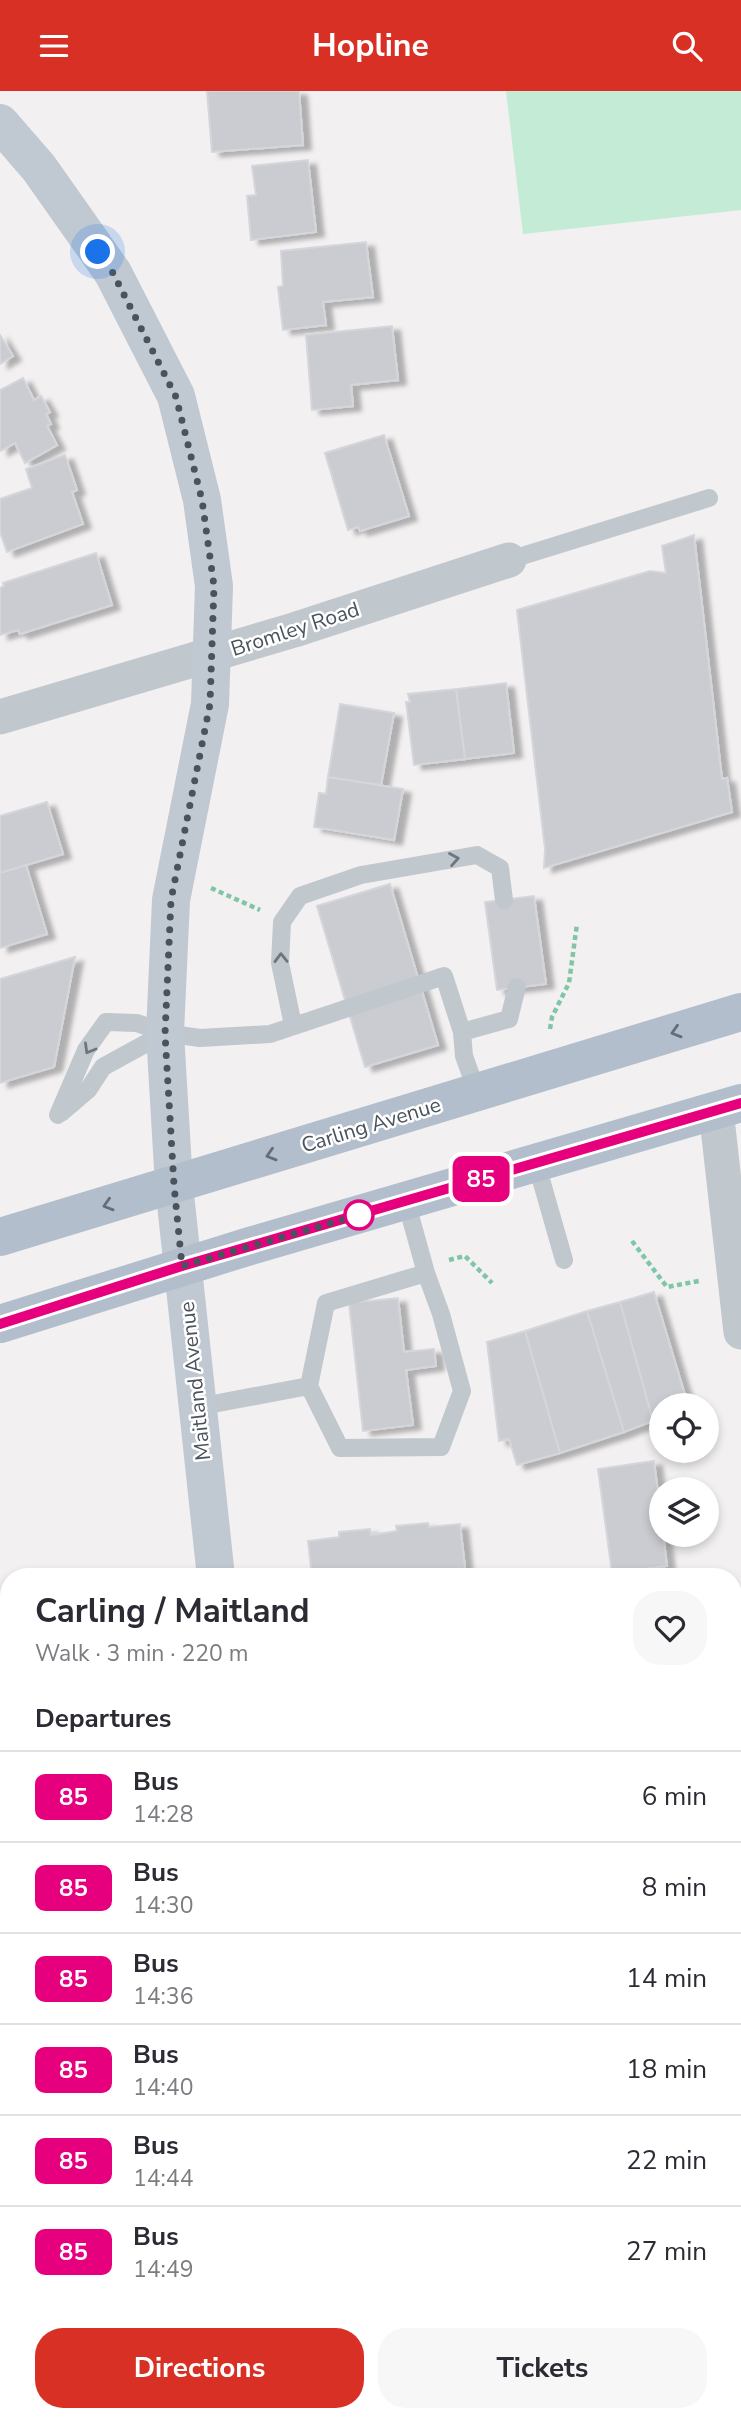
<!DOCTYPE html>
<meta charset="utf-8">
<style>
:root{--surface:#fff;--page:#f7f7f7;--text:#2b2b33;--muted:#7c7c81;--line:#e1e1e2;--accent:#d93025}
body{margin:0;font-family:"Nunito Sans",sans-serif;background:var(--page);color:var(--text);height:100vh;display:flex;flex-direction:column;font-size:26px;white-space:nowrap}
*{box-sizing:border-box;margin:0}
p{font-size:23px;color:var(--muted)}
.icon{flex:none;width:38px;height:38px;fill:none;stroke:currentColor;stroke-width:2;stroke-linecap:round;stroke-linejoin:round}
.map{position:relative;flex:1;overflow:hidden}
.panel{position:absolute;left:0px;top:1477px;width:742px;height:854px;display:flex;flex-direction:column;background:var(--surface);border-radius:28px 28px 0 0;box-shadow:0 4px 10px #0003}
.panel>*{flex:none}
.badge{padding:0 14px;border-radius:10px;font-size:24px;line-height:46px}
.tools{position:absolute;left:649px;top:1302px;display:grid;gap:14px}
.tools a{display:grid;place-items:center;width:70px;height:70px;border-radius:50%;background:var(--surface);box-shadow:0 4px 10px #0003;font-size:35px}
.you{position:absolute;width:35px;height:35px;margin:-18px;border:5px solid #fff;border-radius:50%;background:#1a73e8;box-shadow:0 0 0 10px #1a73e833}
.map>.badge{position:absolute;translate:-50% -50%;box-shadow:0 0 0 4px #fff}
h2{padding:0 35px;font-size:26px;line-height:63px}
.round{display:grid;place-items:center;flex:none;width:74px;height:74px;border-radius:28px;background:var(--page)}
.headline{display:flex;align-items:center;justify-content:space-between;height:119px;padding:0 35px}
h1{font-size:33px;font-weight:700;line-height:52px}
.action{display:flex;gap:14px;margin-top:auto;padding:14px 35px}
.action a{flex:1;height:80px;border-radius:28px;background:var(--accent);color:#fff;font-size:28px;font-weight:700;line-height:80px;text-align:center}
.action a+a{background:var(--page);color:var(--text)}
ul{padding:0;list-style:none}
li{display:flex;align-items:center;gap:21px;height:91px;padding:0 35px;border-top:2px solid var(--line)}
li div{flex:1}
li b{display:block;font-size:26px}
li em{font-style:normal}
li .badge{min-width:77px;font-weight:700;text-align:center}
header{display:flex;justify-content:space-between;align-items:center;height:91px;padding:0 35px;background:var(--accent);color:#fff;font-size:32px;font-weight:700}
.map>svg:first-child{display:block}
.green{fill:#c3ebd5}
.building{fill:#cbccd2;stroke:#d5d6db;stroke-width:2;filter:url(#shadow)}
.lines{fill:none;stroke-linecap:round;stroke-linejoin:round}
.path{stroke:#7fc6a6;stroke-width:4.5;stroke-dasharray:5 3.5;stroke-linecap:butt}
.lane{stroke:#c0c7cd;stroke-width:18}
.street{stroke:#c0c7cd;stroke-width:35}
.secondary{stroke:#c0c8d2;stroke-width:38}
.primary{stroke:#b3becc;stroke-width:38}
.oneway{stroke:#6d767e}
.oneway2{stroke:#646e78}
.line-casing{stroke:#fff;stroke-width:16}
.line{stroke:#e6007e;stroke-width:10}
.walk{stroke:#4a535c;stroke-width:7;stroke-dasharray:0 12.6}
.stop-dot{fill:#fff;stroke:#e6007e;stroke-width:3.5}
.labels{text-anchor:middle;stroke-width:5;stroke-linejoin:round;paint-order:stroke}
.street-label{font-size:21px;fill:#4a535c;stroke:#fff}
</style>
<header><svg class="icon" aria-label="menu" viewBox="0 0 24 24"><path d="M4 6h16M4 12h16M4 18h16"/></svg>Hopline<svg class="icon" aria-label="search" viewBox="0 0 24 24"><circle cx="10" cy="10" r="6"/><path d="M15 15l6 6"/></svg></header>
<div class="map">
<svg width="741" height="2331" viewBox="0 0 741 2331">
<defs>
<filter id="shadow"><feDropShadow dx="8" dy="4.5" stdDeviation="2" flood-color="#0004"/></filter>
</defs>
<rect width="100%" height="100%" fill="#f2f0f0"/>
<path class="green" d="M 506,0 L 741,0 L 741,119 L 523,143 Z"/>
<path class="building" d="M 207,0 L 299,0 L 303,54 L 212,61 Z
M 308,69 L 316,141 L 251,149 L 247,105 L 256,104 L 252,75 Z
M 366,151 L 373,206 L 323,211 L 326,234 L 283,239 L 278,196 L 283,195 L 281,160 Z
M 392,235 L 398,289 L 351,294 L 353,315 L 312,319 L 306,244 Z
M 0,244 L 13,265 L 0,273 Z
M 23,287 L 34,309 L 41,305 L 50,321 L 46,323 L 51,333 L 47,335 L 57,354 L 25,372 L 15,352 L 0,360 L 0,299 Z
M 384,344 L 409,425 L 360,440 L 358,436 L 348,439 L 325,362 Z
M 65,364 L 77,399 L 72,401 L 83,433 L 7,461 L 0,441 L 0,408 L 32,397 L 26,378 Z
M 694,444 L 722,688 L 727,687 L 732,721 L 544,777 L 545,758 L 517,519 L 650,480 L 666,482 L 662,455 Z
M 96,462 L 112,514 L 20,543 L 18,539 L 0,544 L 0,497 L 4,495 L 3,492 Z
M 506,592 L 514,662 L 465,668 L 456,598 Z
M 456,598 L 465,668 L 414,674 L 406,611 L 410,611 L 408,603 Z
M 340,613 L 394,622 L 381,694 L 328,686 Z
M 328,686 L 403,698 L 394,749 L 314,736 L 319,702 L 326,703 Z
M 47,711 L 63,763 L 0,782 L 0,725 Z
M 26,774 L 47,843 L 0,857 L 0,782 Z
M 390,793 L 438,954 L 365,976 L 317,815 Z
M 534,805 L 546,893 L 497,899 L 485,811 Z
M 75,866 L 54,976 L 0,992 L 0,888 Z
M 654,1201 L 688,1314 L 662,1314 L 662,1328 L 653,1330 L 620,1211 Z
M 398,1207 L 404,1261 L 434,1258 L 436,1275 L 406,1279 L 413,1334 L 363,1340 L 349,1212 Z
M 620,1211 L 653,1330 L 624,1341 L 587,1220 Z
M 587,1220 L 624,1341 L 560,1362 L 525,1240 Z
M 525,1240 L 560,1362 L 517,1374 L 509,1348 L 499,1350 L 487,1251 Z
M 654,1370 L 667,1475 L 612,1482 L 598,1378 Z
M 428,1432 L 429,1436 L 460,1433 L 466,1486 L 312,1486 L 308,1450 L 339,1446 L 339,1441 L 370,1438 L 371,1444 L 397,1440 L 396,1435 Z
M 733,2040 L 737,2077 L 741,2077 L 741,2108 L 733,2109 Z
M 733,2130 L 737,2130 L 741,2159 L 741,2225 L 733,2226 Z
M 741,2246 L 741,2327 L 719,2330 L 718,2322 L 733,2322 L 733,2247 Z
M 417,2322 L 508,2322 L 509,2331 L 418,2331 Z"/>
<g class="lines">
<path class="path" d="M 211,797 L 260,819
M 550,938 L 552,926 L 569,892 L 577,833
M 632,1150 L 667,1196 L 699,1190
M 449,1169 L 465,1165 L 492,1192"/>
<path class="lane" d="M 509,469 L 709,407
M 293,934 L 280,872 L 282,831 L 300,805 L 361,784 L 477,764 L 500,777 L 504,809
M 462,941 L 509,928 L 517,896
M 61,1022 L 88,999 L 103,976 L 165,942
M 58,1024 L 86,959 L 106,931 L 137,932 L 165,942 L 200,947 L 270,943 L 444,885 L 462,941 L 464,965 L 477,1001
M 536,1071 L 564,1169
M 309,1295 L 340,1357 L 441,1356 L 462,1300 L 441,1223 L 426,1182
M 197,1316 L 309,1295 L 326,1212 L 426,1182 L 406,1110"/>
<path class="street" d="M 0,626 L 294,539 L 509,469
M 716,1019 L 741,1241
M 733,1957 L 741,1956"/>
<path class="secondary" d="M 0,32 L 39,77 L 113,182 L 176,305 L 202,409 L 214,495 L 210,613 L 171,809 L 165,942 L 174,1094 L 216,1486
M 308,2322 L 309,2331"/>
<path class="primary" d="M 0,1146 L 741,921
M 0,1233 L 250,1155 L 741,1012"/>
</g>
<defs><path id="oneway-chevron" d="M-2-3.5L2.5 0L-2 3.5" fill="none" stroke-width="1.6" stroke-linecap="round" stroke-linejoin="round" transform="scale(1.75)"/></defs>
<g class="oneway">
<use href="#oneway-chevron" transform="translate(454 768) rotate(-10)"/>
<use href="#oneway-chevron" transform="translate(281 867) rotate(-91)"/>
<use href="#oneway-chevron" transform="translate(89 958) rotate(120)"/>
</g>
<g class="oneway2">
<use href="#oneway-chevron" transform="translate(676 941) rotate(163)"/>
<use href="#oneway-chevron" transform="translate(271 1064) rotate(163)"/>
<use href="#oneway-chevron" transform="translate(108 1114) rotate(163)"/>
</g>
<g class="lines">
<g class="line-casing">
<path id="line" d="M 0,1233 L 182,1175 L 741,1012"/>
</g>
<use href="#line" class="line"/>
<path class="walk" d="M 98,161 L 113,182 L 176,306 L 202,409 L 214,495 L 210,613 L 171,809 L 165,943 L 174,1094 L 182,1175 L 359,1124"/>
</g>
<circle class="stop-dot" cx="359" cy="1124" r="14"/>
<g class="labels">
<g class="street-label">
<text transform="translate(295 538) rotate(-18)" y="7">Bromley Road</text>
<text transform="translate(371 1034) rotate(-17)" y="7">Carling Avenue</text>
<text transform="translate(195 1290) rotate(-96)" y="7">Maitland Avenue</text>
</g>
</g>
</svg>
<div class="tools">
<a><svg class="icon" aria-label="locate" viewBox="0 0 24 24"><circle cx="12" cy="12" r="6"/><path d="M12 2v4M12 18v4M2 12h4M18 12h4"/></svg></a>
<a><svg class="icon" aria-label="layers" viewBox="0 0 24 24"><path d="M12 4l9 5-9 5-9-5zM3 14l9 5 9-5"/></svg></a>
</div>
<div class="you" style="left:98px;top:161px"></div>
<b class="badge" style="left:481px;top:1088px;background:#e6007e;color:#fff">85</b>
<section class="panel">
<div class="headline"><div><h1>Carling / Maitland</h1><p>Walk · 3 min · 220 m</p></div><a class="round"><svg class="icon" aria-label="heart" viewBox="0 0 24 24"><path d="M12 20l-8-8c-3-5 5-10 8-4 3-6 11-1 8 4z"/></svg></a></div>
<h2>Departures</h2>
<ul>
<li><span class="badge" style="background:#e6007e;color:#fff">85</span><div><b>Bus</b><p>14:28</p></div><em>6 min</em></li>
<li><span class="badge" style="background:#e6007e;color:#fff">85</span><div><b>Bus</b><p>14:30</p></div><em>8 min</em></li>
<li><span class="badge" style="background:#e6007e;color:#fff">85</span><div><b>Bus</b><p>14:36</p></div><em>14 min</em></li>
<li><span class="badge" style="background:#e6007e;color:#fff">85</span><div><b>Bus</b><p>14:40</p></div><em>18 min</em></li>
<li><span class="badge" style="background:#e6007e;color:#fff">85</span><div><b>Bus</b><p>14:44</p></div><em>22 min</em></li>
<li><span class="badge" style="background:#e6007e;color:#fff">85</span><div><b>Bus</b><p>14:49</p></div><em>27 min</em></li>
</ul>
<div class="action"><a>Directions</a><a>Tickets</a></div>
</section>
</div>
